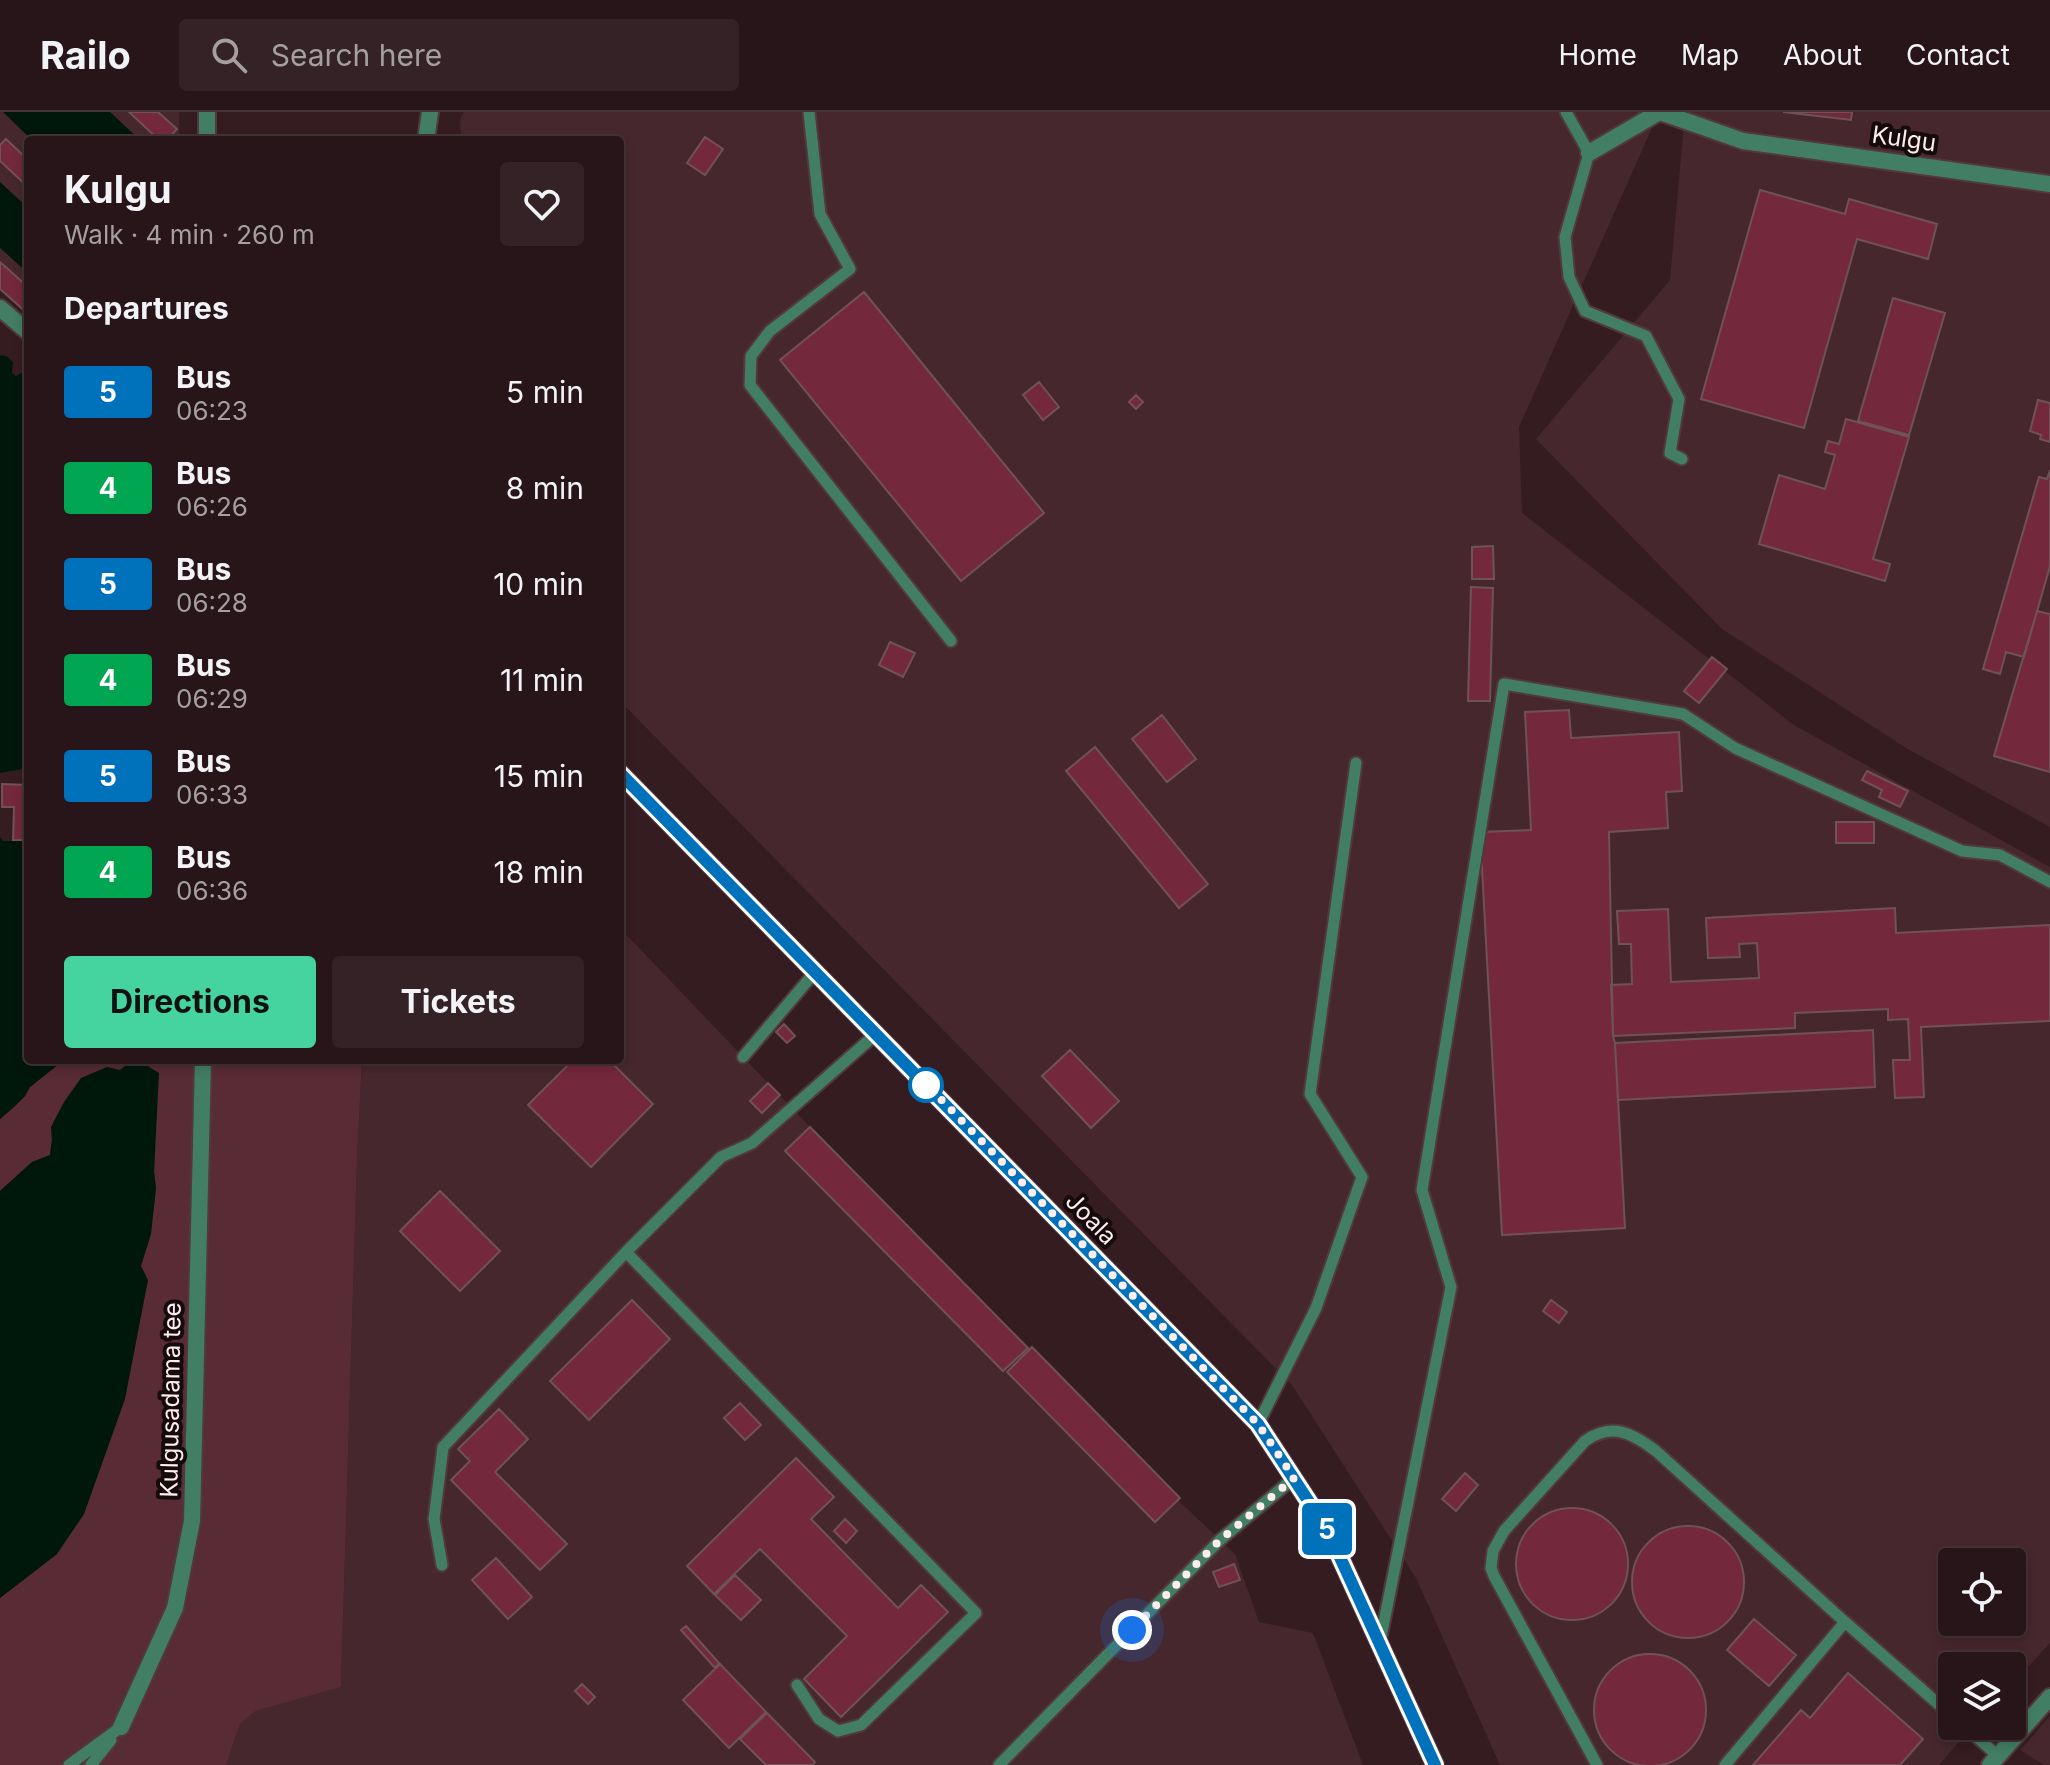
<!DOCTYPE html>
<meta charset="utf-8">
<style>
:root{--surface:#281519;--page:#342226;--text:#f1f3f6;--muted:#a59fa2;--line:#443438;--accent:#45d49f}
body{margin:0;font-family:Inter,sans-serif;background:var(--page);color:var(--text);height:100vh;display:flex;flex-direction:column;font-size:30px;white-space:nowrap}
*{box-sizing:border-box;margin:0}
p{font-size:26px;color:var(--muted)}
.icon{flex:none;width:44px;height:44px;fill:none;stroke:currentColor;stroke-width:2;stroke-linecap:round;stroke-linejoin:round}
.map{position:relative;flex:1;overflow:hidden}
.drawer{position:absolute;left:24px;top:24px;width:600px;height:928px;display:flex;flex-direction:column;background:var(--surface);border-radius:8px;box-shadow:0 4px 12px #0003,0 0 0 2px var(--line)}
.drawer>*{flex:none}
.badge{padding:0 16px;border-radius:6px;font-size:28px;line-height:52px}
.buttons{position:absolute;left:1938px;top:1436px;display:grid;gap:16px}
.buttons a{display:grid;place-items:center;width:88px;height:88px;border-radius:8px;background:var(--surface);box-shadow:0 4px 12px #0003,0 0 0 2px var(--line);font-size:40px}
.you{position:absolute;width:40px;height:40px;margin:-20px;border:6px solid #fff;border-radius:50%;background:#1a73e8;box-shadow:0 0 0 12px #1a73e833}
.map>.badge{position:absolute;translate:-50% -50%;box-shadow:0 0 0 4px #fff}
h2{padding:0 40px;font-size:30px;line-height:72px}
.round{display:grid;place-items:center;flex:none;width:84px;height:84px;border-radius:8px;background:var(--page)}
.headline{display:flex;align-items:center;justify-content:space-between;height:136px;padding:0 40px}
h1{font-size:38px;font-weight:700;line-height:60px}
.action{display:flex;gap:16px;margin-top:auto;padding:16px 40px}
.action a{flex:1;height:92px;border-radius:8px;background:var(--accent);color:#111;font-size:32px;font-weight:700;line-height:92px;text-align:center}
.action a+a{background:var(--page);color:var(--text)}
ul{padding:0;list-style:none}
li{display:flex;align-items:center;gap:24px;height:96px;padding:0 40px}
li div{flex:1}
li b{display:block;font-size:30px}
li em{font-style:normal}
li .badge{min-width:88px;font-weight:700;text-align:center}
header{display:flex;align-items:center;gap:48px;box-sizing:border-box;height:112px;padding:0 40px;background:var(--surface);border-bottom:2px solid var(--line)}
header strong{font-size:38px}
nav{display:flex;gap:44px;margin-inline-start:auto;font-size:28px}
.search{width:560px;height:72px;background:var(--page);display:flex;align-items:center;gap:20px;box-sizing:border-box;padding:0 28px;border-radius:8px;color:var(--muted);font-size:30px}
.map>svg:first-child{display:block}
.built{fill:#46272d;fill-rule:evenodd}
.green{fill:#592b34}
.water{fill:#00170c}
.building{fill:#74283b;stroke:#6f5257;stroke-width:2}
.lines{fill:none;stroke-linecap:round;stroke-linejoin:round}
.lane-casing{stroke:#51393e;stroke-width:15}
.street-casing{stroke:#51393e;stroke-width:20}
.lane{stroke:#427e64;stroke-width:11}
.street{stroke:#427e64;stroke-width:16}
.line-casing{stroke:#fff;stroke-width:18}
.line{stroke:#0072bc;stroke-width:12}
.walk{stroke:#ffedef;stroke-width:8;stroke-dasharray:0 14.4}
.stop-dot{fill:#fff;stroke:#0072bc;stroke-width:4}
.labels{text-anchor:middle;stroke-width:8;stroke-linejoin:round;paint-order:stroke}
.street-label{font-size:24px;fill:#ffedef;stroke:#150a0c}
</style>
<header>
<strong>Railo</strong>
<div class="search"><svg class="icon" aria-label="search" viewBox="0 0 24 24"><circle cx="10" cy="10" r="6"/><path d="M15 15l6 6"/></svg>Search here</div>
<nav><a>Home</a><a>Map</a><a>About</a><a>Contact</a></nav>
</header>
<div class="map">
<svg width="2050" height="1653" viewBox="0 0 2050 1653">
<rect width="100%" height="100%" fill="#351c21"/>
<path class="built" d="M 0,0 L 179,0 L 179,28 L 28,28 L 28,203 L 0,178 Z
M 464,0 L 1659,0 L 1519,315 L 1522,401 L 1794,613 L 2050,755 L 2050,1531 L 2012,1572 L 2012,1554 L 1952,1554 L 1952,1614 L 1973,1614 L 1939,1653 L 1500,1653 L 1416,1466 L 1292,1273 L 620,589 L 620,28 L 461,28 L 460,7 ZM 1952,1450 L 2012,1450 L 2012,1510 L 1952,1510 Z
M 1685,0 L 2050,0 L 2050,715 L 1906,636 L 1722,517 L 1536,327 L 1670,168 Z
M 620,816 L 810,1015 L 1179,1389 L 1235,1442 L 1259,1510 L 1313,1521 L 1363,1653 L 226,1653 L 240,1611 L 255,1598 L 341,1575 L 357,1047 L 362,948 L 620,948 Z
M 2050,1604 L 2050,1653 L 2044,1653 L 2020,1638 Z"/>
<path class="green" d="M 64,948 L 136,948 L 131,949 L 51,1015 L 52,1028 L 50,1043 L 32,1050 L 0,1079 L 0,1007 L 15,994 L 25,984 L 30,975 Z
M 143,948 L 362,948 L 357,1047 L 341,1575 L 255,1599 L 240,1612 L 226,1653 L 0,1653 L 0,1486 L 57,1442 L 150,1122 L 156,1076 L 154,1060 L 154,1040 L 149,955 Z"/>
<path class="water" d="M 3,0 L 110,0 L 140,28 L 32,28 Z
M 0,70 L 28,96 L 28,161 L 0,136 Z
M 2,243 L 8,245 L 13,250 L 12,261 L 16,264 L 23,260 L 28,262 L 28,656 L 0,661 L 0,244 Z
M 0,725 L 3,729 L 28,729 L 28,948 L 64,948 L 30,975 L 25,984 L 15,994 L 0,1007 Z
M 143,948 L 149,955 L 159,961 L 154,1060 L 156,1076 L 151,1122 L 141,1154 L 148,1168 L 125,1287 L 84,1402 L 57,1442 L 0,1486 L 0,1079 L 32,1050 L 50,1043 L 52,1028 L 51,1015 L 64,990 L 81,966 L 107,955 L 120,958 L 132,949 Z"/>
<path class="building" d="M 129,0 L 158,0 L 177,17 L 167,28 L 159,28 Z
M 1783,0 L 1852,0 L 1851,8 Z
M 705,25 L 723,37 L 705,63 L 687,51 Z
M 6,27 L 28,48 L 28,75 L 0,49 L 0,33 Z
M 1760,78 L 1845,102 L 1849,87 L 1937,112 L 1928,147 L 1857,127 L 1804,316 L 1701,287 Z
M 0,150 L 28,175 L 28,202 L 0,177 Z
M 864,180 L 1044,401 L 961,469 L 780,248 Z
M 1893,186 L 1945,201 L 1909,323 L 1858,309 Z
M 1039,270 L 1059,295 L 1043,308 L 1023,283 Z
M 1136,283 L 1143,290 L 1136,297 L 1129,290 Z
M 2038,288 L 2050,291 L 2050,330 L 2040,327 L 2041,323 L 2030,319 Z
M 1846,307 L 1909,325 L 1873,447 L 1890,452 L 1885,469 L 1759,432 L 1779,363 L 1825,377 L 1835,343 L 1825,340 L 1828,329 L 1839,332 Z
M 2050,358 L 2050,454 L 2024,545 L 2006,540 L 2000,562 L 1983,557 L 2039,365 L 2047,367 Z
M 1493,434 L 1494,467 L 1472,467 L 1472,435 Z
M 1471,475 L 1493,476 L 1490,589 L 1468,589 Z
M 2037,499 L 2050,502 L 2050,660 L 1994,644 Z
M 890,530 L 915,541 L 903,565 L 879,553 Z
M 1712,545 L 1727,557 L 1699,591 L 1684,579 Z
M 1569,598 L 1571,626 L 1679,620 L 1682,679 L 1666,680 L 1668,716 L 1609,720 L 1613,924 L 1615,931 L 1625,1116 L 1502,1123 L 1480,720 L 1531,718 L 1525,600 Z
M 1162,603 L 1196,647 L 1167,670 L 1132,627 Z
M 1095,635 L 1208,772 L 1179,796 L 1066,659 Z
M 1867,659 L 1908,679 L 1900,695 L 1879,685 L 1882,678 L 1862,668 Z
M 2,672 L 28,673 L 28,728 L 13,728 L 14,695 L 2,695 Z
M 1836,710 L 1874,710 L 1874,731 L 1836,731 Z
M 1895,796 L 1896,821 L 2050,813 L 2050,909 L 1921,915 L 1924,985 L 1895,986 L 1893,948 L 1910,948 L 1908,907 L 1888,908 L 1888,897 L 1795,901 L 1795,916 L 1613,924 L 1611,873 L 1632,872 L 1631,832 L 1619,832 L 1617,799 L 1668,797 L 1671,870 L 1759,866 L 1757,831 L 1739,832 L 1740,845 L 1708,846 L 1706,806 Z
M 784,912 L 795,924 L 787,931 L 776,920 Z
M 1873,918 L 1875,975 L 1618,988 L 1615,931 Z
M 1070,938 L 1119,989 L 1091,1016 L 1042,964 Z
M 573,948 L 609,948 L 653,992 L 591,1055 L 528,993 Z
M 768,971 L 780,983 L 762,1001 L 750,989 Z
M 810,1015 L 1028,1236 L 1003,1259 L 785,1039 Z
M 440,1079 L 500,1139 L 460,1179 L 400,1119 Z
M 632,1188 L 670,1227 L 589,1308 L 550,1269 Z
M 1551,1188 L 1567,1200 L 1559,1211 L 1543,1199 Z
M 1032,1235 L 1180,1386 L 1155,1410 L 1007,1260 Z
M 740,1291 L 761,1313 L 745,1328 L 724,1306 Z
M 499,1297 L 528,1327 L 495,1360 L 567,1432 L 540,1458 L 451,1368 L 470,1349 L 458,1337 Z
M 796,1346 L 834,1385 L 811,1407 L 898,1496 L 921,1473 L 948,1500 L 841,1605 L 804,1567 L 847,1524 L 760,1437 L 714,1482 L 687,1454 Z
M 1465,1361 L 1478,1373 L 1456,1399 L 1442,1387 Z
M1516 1452a56 56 0 1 1 112 0a56 56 0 1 1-112 0Z
M 845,1407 L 857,1419 L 846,1431 L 834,1419 Z
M1632 1470a56 56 0 1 1 112 0a56 56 0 1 1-112 0Z
M 496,1446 L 532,1485 L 508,1507 L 472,1468 Z
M 1234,1452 L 1240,1468 L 1219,1475 L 1213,1460 Z
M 735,1463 L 761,1488 L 741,1508 L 715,1483 Z
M 1754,1507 L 1796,1543 L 1769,1574 L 1727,1538 Z
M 686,1514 L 719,1551 L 715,1556 L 681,1518 Z
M1594 1598a56 56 0 1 1 112 0a56 56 0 1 1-112 0Z
M 720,1552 L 766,1600 L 729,1636 L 683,1588 Z
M 1848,1561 L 1923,1627 L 1900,1653 L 1753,1653 L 1801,1598 L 1810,1606 Z
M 582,1572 L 595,1585 L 588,1592 L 575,1579 Z
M 767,1601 L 815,1650 L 813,1653 L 766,1653 L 740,1627 Z"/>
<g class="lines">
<g class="lane-casing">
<path id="lane" d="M 809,0 L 820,102 L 850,157 L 770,219 L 751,244 L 750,273 L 951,529
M 1566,0 L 1589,41 L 1565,125 L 1569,165 L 1585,199 L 1646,224 L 1679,287 L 1670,341 L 1682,347
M 743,945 L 815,860
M 1258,1312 L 1316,1196 L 1362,1065 L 1310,982 L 1356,651
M 442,1453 L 434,1407 L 443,1335 L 626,1140
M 1845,1510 L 1952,1604
M 1380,1530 L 1451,1175 L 1422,1078 L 1504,572 L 1683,602 L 1735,636 L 1962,739 L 2000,743 L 2050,770
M 797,1573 L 819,1607 L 838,1619 L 861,1613 L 976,1501 L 626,1140 L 721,1045 L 752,1031 L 876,922
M 1964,1614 L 1998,1644
M 69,1653 L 121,1615
M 91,1653 L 111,1628
M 999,1653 L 1220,1428 L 1294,1366
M 1597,1653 L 1494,1464 L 1491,1456 L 1493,1439 L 1504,1419 L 1585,1329 C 1612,1310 1632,1321 1656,1339 L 1845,1510 L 1725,1653"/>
</g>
<g class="street-casing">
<path id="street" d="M 207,0 L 207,28
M 1660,0 L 1743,29 L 2050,72
M 426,28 L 430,0
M 1589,41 L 1659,0
M 0,196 L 28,220
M 620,661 L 1258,1312 L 1328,1419 L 1435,1653
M 121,1615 L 175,1496 L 192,1409 L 203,948
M 1990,1653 L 2050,1585"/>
</g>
<use href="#lane" class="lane"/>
<use href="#street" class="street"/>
</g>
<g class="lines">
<g class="line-casing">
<path id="line" d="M 620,661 L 1258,1312 L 1328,1419 L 1435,1653"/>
</g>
<use href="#line" class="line"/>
<path class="walk" d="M 926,973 L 924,970 L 1258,1312 L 1294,1366 L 1220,1428 L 1132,1518"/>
</g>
<circle class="stop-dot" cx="926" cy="973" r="16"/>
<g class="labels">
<g class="street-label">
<text transform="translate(1904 27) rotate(8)" y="8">Kulgu</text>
<text transform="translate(1091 1107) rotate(46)" y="8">Joala</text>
<text transform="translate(171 1288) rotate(-89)" y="8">Kulgusadama tee</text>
</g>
</g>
</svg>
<div class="buttons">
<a><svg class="icon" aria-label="locate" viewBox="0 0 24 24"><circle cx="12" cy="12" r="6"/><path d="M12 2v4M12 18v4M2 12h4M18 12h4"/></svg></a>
<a><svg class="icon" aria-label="layers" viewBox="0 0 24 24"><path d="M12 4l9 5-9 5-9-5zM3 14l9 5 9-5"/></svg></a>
</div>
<div class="you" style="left:1132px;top:1518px"></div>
<b class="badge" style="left:1327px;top:1417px;background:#0072bc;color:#fff">5</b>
<section class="drawer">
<div class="headline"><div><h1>Kulgu</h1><p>Walk · 4 min · 260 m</p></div><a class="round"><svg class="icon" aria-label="heart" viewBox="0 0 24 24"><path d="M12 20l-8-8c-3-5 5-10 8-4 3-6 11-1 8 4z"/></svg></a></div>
<h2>Departures</h2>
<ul>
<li><span class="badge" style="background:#0072bc;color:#fff">5</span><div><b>Bus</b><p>06:23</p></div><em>5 min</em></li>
<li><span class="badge" style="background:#00a651;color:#fff">4</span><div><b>Bus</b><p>06:26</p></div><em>8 min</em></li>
<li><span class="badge" style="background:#0072bc;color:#fff">5</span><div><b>Bus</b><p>06:28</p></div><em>10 min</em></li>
<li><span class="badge" style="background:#00a651;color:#fff">4</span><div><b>Bus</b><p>06:29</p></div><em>11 min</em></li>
<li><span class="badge" style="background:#0072bc;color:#fff">5</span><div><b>Bus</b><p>06:33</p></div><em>15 min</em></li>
<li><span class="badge" style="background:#00a651;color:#fff">4</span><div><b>Bus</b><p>06:36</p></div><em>18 min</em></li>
</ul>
<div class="action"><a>Directions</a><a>Tickets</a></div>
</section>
</div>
